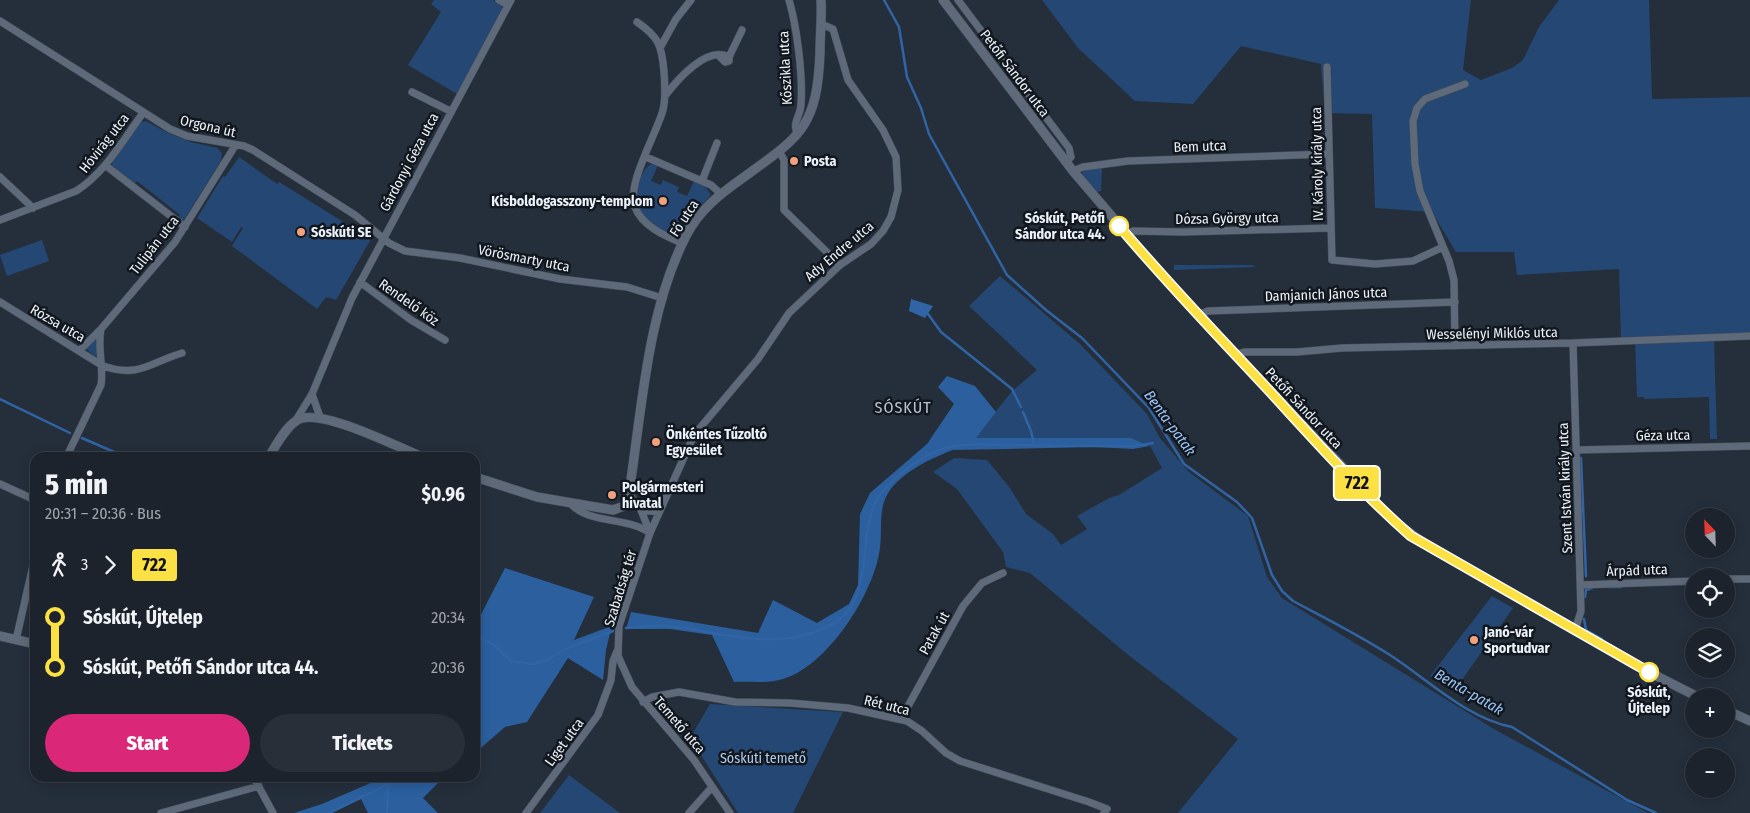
<!DOCTYPE html>
<meta charset="utf-8">
<style>
:root{--surface:#1c232d;--page:#292f39;--text:#f1f3f6;--muted:#a0a4aa;--line:#3a4049;--accent:#db2777}
body{margin:0;font-family:"Fira Sans Condensed",sans-serif;background:var(--page);color:var(--text);height:100vh;display:flex;flex-direction:column;font-size:19px;white-space:nowrap}
*{box-sizing:border-box;margin:0}
p{font-size:16px;color:var(--muted)}
.icon{flex:none;width:28px;height:28px;fill:none;stroke:currentColor;stroke-width:2;stroke-linecap:round;stroke-linejoin:round}
.map{position:relative;flex:1;overflow:hidden}
.panel{position:absolute;left:30px;top:452px;width:450px;height:330px;display:flex;flex-direction:column;background:var(--surface);border-radius:15px;box-shadow:0 2px 12px #0003,0 0 0 1px var(--line)}
.panel>*{flex:none}
.badge{padding:0 10px;border-radius:4px;font-size:18px;line-height:32px}
.needle{width:32px;rotate:337deg}
.controls{position:absolute;left:1685px;top:508px;display:grid;gap:10px}
.controls a{display:grid;place-items:center;width:50px;height:50px;border-radius:50%;background:var(--surface);box-shadow:0 2px 12px #0003,0 0 0 1px var(--line);font-size:25px}
.map>.badge{position:absolute;translate:-50% -50%;box-shadow:0 0 0 2px #fff}
.legs{display:flex;align-items:center;gap:8px;height:55px;padding:0 15px;font-size:16px}
.legs p{margin-inline-start:auto}
.summary{display:flex;align-items:center;justify-content:space-between;height:85px;padding:0 15px}
h1{font-size:28px;font-weight:800;line-height:38px}
.primary-button{display:flex;gap:10px;margin-top:auto;padding:10px 15px}
.primary-button a{flex:1;height:58px;border-radius:30px;background:var(--accent);color:#fff;font-size:20px;font-weight:800;line-height:58px;text-align:center}
.primary-button a+a{background:var(--page);color:var(--text)}
ul{padding:0 15px;list-style:none}
li{display:flex;align-items:center;gap:18px;height:50px;font-size:19px}
li i{display:grid;place-items:center;width:8px;height:100%;margin:0 6px;background:currentColor}
li i::after{content:'';width:12px;height:12px;margin:-6px;border:4px solid;border-radius:50%;background:var(--surface)}
li p{margin-inline-start:auto}
li:first-child i{background:linear-gradient(#0000 50%,currentColor 0)}
li:last-child i{background:linear-gradient(currentColor 50%,#0000 0)}
.map>svg:first-child{display:block}
.green{fill:#244773}
.forest{fill:#2b5f9e}
.water{fill:#3064a4}
.lines{fill:none;stroke-linecap:round;stroke-linejoin:round}
.stream{stroke:#3064a4;stroke-width:2.5}
.minor-casing{stroke:#434c57;stroke-width:8}
.tertiary-casing{stroke:#434c57;stroke-width:10}
.secondary-casing{stroke:#434c57;stroke-width:10}
.minor{stroke:#5e6a79;stroke-width:7}
.tertiary{stroke:#5e6a79;stroke-width:9}
.secondary{stroke:#5e6a79;stroke-width:9}
.line-1-casing{stroke:#fff;stroke-width:11}
.line-1{stroke:#fbe143;stroke-width:8}
.poi-dot{fill:#f1a17d;stroke:#12171d;stroke-width:2}
.stop-1-dot{fill:#fff;stroke:#fbe143;stroke-width:2.5}
.labels{text-anchor:middle;stroke-width:5;stroke-linejoin:round;paint-order:stroke}
.street-label{font-size:14px;fill:#ebf2fb;stroke:#12171d}
.poi-label{font-size:14px;font-weight:bold;fill:#ebf2fb;stroke:#12171d;text-anchor:start}
.stop-label{font-size:14px;font-weight:bold;fill:#ebf2fb;stroke:#12171d;text-anchor:end}
.park-label{font-size:14px;fill:#b0ccf0;stroke:#12171d}
.water-label{font-size:15px;font-style:italic;fill:#9ac4f9;stroke:#12171d}
.quarter-label{font-size:16px;letter-spacing:1px;fill:#b6c3d4;stroke:#12171d}
</style>
<div class="map">
<svg width="1750" height="813" viewBox="0 0 1750 813">
<rect width="100%" height="100%" fill="#252f3c"/>
<path class="green" d="M 434,0 L 493,0 L 501,5 L 503,10 L 457,94 L 408,65 L 441,12 L 431,4 Z
M 1042,0 L 1471,0 L 1463,70 L 1481,80 L 1512,68 L 1523,60 L 1539,27 L 1559,0 L 1649,0 L 1652,99 L 1750,97 L 1750,336 L 1714,338 L 1717,439 L 1710,439 L 1709,397 L 1644,399 L 1644,397 L 1637,397 L 1635,342 L 1621,341 L 1619,269 L 1517,275 L 1514,252 L 1456,252 L 1432,212 L 1375,208 L 1372,114 L 1325,113 L 1321,64 L 1241,46 L 1193,104 L 1135,101 L 1078,48 Z
M 146,121 L 168,133 L 191,142 L 217,148 L 222,153 L 221,161 L 183,221 L 177,219 L 180,215 L 137,181 L 134,184 L 112,165 L 113,159 L 139,123 Z
M 239,157 L 277,184 L 279,182 L 371,239 L 336,300 L 326,297 L 317,309 L 232,246 L 243,228 L 241,227 L 232,242 L 197,218 L 223,176 L 225,177 Z
M 651,164 L 658,165 L 651,181 L 661,185 L 663,180 L 679,187 L 677,192 L 687,196 L 694,181 L 705,186 L 711,195 L 694,213 L 681,238 C 669,236 649,223 642,213 C 632,200 638,172 651,164 Z
M 1102,167 L 1101,191 L 1096,192 L 1082,174 L 1083,170 Z
M 42,240 L 49,261 L 7,276 L 0,255 Z
M 1174,265 L 1252,265 L 1256,267 L 1174,270 Z
M 1000,276 L 1080,344 L 1147,414 L 1160,438 L 1189,472 L 1248,516 L 1267,577 L 1282,598 L 1494,729 L 1648,813 L 1178,813 L 1238,739 L 1127,654 L 1030,573 L 1006,567 L 1003,552 L 957,489 L 933,472 L 954,458 L 987,460 L 1010,488 L 1026,514 L 1053,534 L 1061,545 L 1087,529 L 1077,516 L 1109,498 L 1119,495 L 1162,468 L 1150,446 L 1131,438 L 975,438 L 1012,391 L 1037,370 L 969,306 Z
M 96,338 L 97,356 L 95,356 L 86,349 Z
M 1492,596 L 1513,608 L 1454,691 L 1430,676 Z
M 710,704 L 843,712 L 793,813 L 738,813 L 690,738 Z
M 569,775 L 620,813 L 540,813 Z"/>
<path class="forest" d="M 947,376 L 975,386 L 996,412 L 976,438 L 1131,438 L 1150,446 L 1133,449 L 1095,447 L 953,450 C 931,458 896,475 886,497 C 878,513 883,536 879,554 C 871,597 827,666 783,679 C 769,684 749,681 734,682 L 712,635 L 670,629 L 626,629 L 631,612 L 758,633 L 773,600 L 817,623 L 849,604 L 858,585 L 860,514 L 870,493 L 927,444 L 954,404 L 938,387 Z
M 505,568 L 594,597 L 574,640 L 609,627 L 611,629 L 606,650 L 603,680 L 568,658 L 527,722 L 505,727 L 475,753 L 475,626 Z
M 382,778 L 443,778 L 423,798 L 438,813 L 368,813 L 361,799 L 332,813 L 294,813 L 322,804 Z"/>
<path class="water" d="M 911,299 L 933,306 L 925,318 L 909,311 Z"/>
<g class="lines">
<path class="stream" d="M 884,0 L 899,27 L 907,77 L 921,108 L 929,134 L 1007,275 L 1046,310 L 1082,338 L 1149,408 L 1184,464 L 1237,502 L 1252,518 L 1272,575 L 1282,591 L 1293,601 C 1325,618 1359,635 1390,655 C 1427,679 1468,719 1512,727 L 1627,800 L 1656,813
M 928,314 L 941,332 L 1012,389 L 1021,407
M 0,399 L 70,433
M 1023,412 L 1031,431 L 1034,445
M 82,438 L 128,458
M 1581,458 L 1586,576
M 1608,587 L 1621,587
M 1585,597 L 1586,590 L 1592,588
M 1584,619 L 1586,630 L 1602,639
M 626,628 C 639,627 654,625 667,626 C 722,631 773,653 827,627 C 876,604 857,543 875,503 C 883,485 917,459 935,452 C 959,441 991,445 1017,445 C 1056,446 1095,446 1134,446 L 1153,443
M 475,634 L 494,645 L 511,661 L 534,664 L 547,660 L 568,648 L 613,631
M 329,813 L 388,784
M 387,813 L 388,785"/>
<g class="minor-casing">
<path id="minor" d="M 499,0 L 508,5
M 789,0 C 797,27 803,76 801,104 C 801,115 792,122 797,133
M 958,0 L 1069,148 L 1071,157 L 1066,162
M 0,21 L 170,129 L 187,136 L 244,146 L 253,150 L 355,215 L 389,243 L 405,251 L 460,258 L 560,279 L 627,287 L 662,298
M 637,22 C 659,37 662,46 664,72 C 665,85 666,98 663,110 C 656,135 626,185 635,207 C 642,226 665,236 682,243
M 661,46 L 676,19 L 691,0
M 718,55 L 725,62 L 729,61 L 729,57
M 1327,67 L 1332,260 L 1375,264 L 1413,261 L 1443,247
M 412,92 L 450,111
M 665,96 C 677,80 707,45 729,57 L 742,30
M 779,151 L 784,160 L 784,210 L 840,265
M 646,157 L 711,185 L 721,194
M 105,165 L 185,227
M 1073,171 L 1083,167 L 1128,161 L 1329,154
M 0,177 L 33,208
M 702,181 L 717,143
M 0,220 L 76,191 C 105,173 123,140 143,113
M 1126,233 L 1133,231 L 1183,232 L 1330,228
M 360,282 L 411,320 L 445,340
M 0,302 L 103,366 C 139,378 149,363 182,353
M 1198,315 L 1208,311 L 1455,302
M 1573,343 L 1581,611 L 1575,630
M 1455,346 L 1454,280 L 1449,261 L 1420,191 L 1415,164 L 1413,121 L 1417,108 L 1425,99 L 1465,84
M 80,350 L 101,329
M 1235,355 L 1244,352 L 1297,352 L 1342,348 L 1573,343 L 1750,336
M 312,394 L 320,417
M 296,420 L 312,394 L 352,298 L 511,0
M 1576,450 L 1750,446
M 66,458 L 101,385 C 104,366 97,348 101,329 L 175,242 L 235,146
M 0,484 L 35,500
M 629,493 L 641,510 L 650,533 L 619,626 L 618,656 L 632,687 L 694,760 L 730,813
M 570,503 C 589,525 627,516 650,533 L 694,435 L 758,359 L 789,313 L 840,265 L 871,244 L 883,231 L 891,217 L 898,190 L 896,157 L 883,130 L 848,80 L 833,29 L 821,24
M 641,510 L 659,512
M 1726,579 L 1750,579
M 1581,585 L 1694,581
M 16,640 L 35,557
M 643,702 L 652,697 L 679,692 L 735,702 L 790,703 L 848,708 L 907,721 L 922,731 L 946,753 L 960,761 L 1089,802 L 1107,809 L 1104,813
M 901,719 L 963,606 L 982,583 L 1003,573
M 254,778 L 273,813
M 161,813 L 259,786
M 526,813 L 598,715 L 611,680 L 613,661 L 617,651
M 689,813 L 712,787"/>
</g>
<g class="tertiary-casing">
<path id="tertiary" d="M 268,458 C 276,446 284,429 296,421 C 317,405 399,448 425,458
M 475,477 L 537,497 L 613,510 L 624,506 L 629,493 C 642,409 647,312 686,236 C 699,210 720,194 744,177 C 801,136 817,127 820,53 C 820,35 822,17 821,0
M 0,636 L 35,644"/>
</g>
<g class="secondary-casing">
<path id="secondary" d="M 943,0 L 1073,171 L 1126,233 L 1198,315 L 1394,521 L 1429,547 L 1633,664 L 1696,696
M 1726,710 L 1750,721"/>
</g>
<use href="#minor" class="minor"/>
<use href="#tertiary" class="tertiary"/>
<use href="#secondary" class="secondary"/>
</g>
<g class="lines">
<g class="line-1-casing">
<path id="line-1" d="M 1119,226 C 1169,285 1223,341 1275,397 C 1319,445 1362,493 1411,536 L 1649,672"/>
</g>
<use href="#line-1" class="line-1"/>
</g>
<g class="poi-dot">
<circle cx="794" cy="161" r="5"/>
<circle cx="663" cy="201" r="5"/>
<circle cx="301" cy="232" r="5"/>
<circle cx="656" cy="442" r="5"/>
<circle cx="612" cy="495" r="5"/>
<circle cx="1474" cy="640" r="5"/>
</g>
<g class="stop-1-dot">
<circle cx="1119" cy="226" r="9"/>
<circle cx="1649" cy="672" r="9"/>
</g>
<g class="labels">
<g class="street-label">
<text transform="translate(785 68) rotate(-93)" y="5">Kőszikla utca</text>
<text transform="translate(1015 73) rotate(53)" y="5">Petőfi Sándor utca</text>
<text transform="translate(208 126) rotate(13)" y="5">Orgona út</text>
<text transform="translate(104 143) rotate(-52)" y="5">Hóvirág utca</text>
<text transform="translate(1200 146) rotate(-2)" y="5">Bem utca</text>
<text transform="translate(409 162) rotate(-62)" y="5">Gárdonyi Géza utca</text>
<text transform="translate(1317 164) rotate(-91)" y="5">IV. Károly király utca</text>
<text transform="translate(684 218) rotate(-57)" y="5">Fő utca</text>
<text transform="translate(1227 218) rotate(-1)" y="5">Dózsa György utca</text>
<text transform="translate(154 245) rotate(-52)" y="5">Tulipán utca</text>
<text transform="translate(839 251) rotate(-40)" y="5">Ady Endre utca</text>
<text transform="translate(524 258) rotate(11)" y="5">Vörösmarty utca</text>
<text transform="translate(1326 294) rotate(-2)" y="5">Damjanich János utca</text>
<text transform="translate(409 302) rotate(35)" y="5">Rendelő köz</text>
<text transform="translate(58 323) rotate(30)" y="5">Rózsa utca</text>
<text transform="translate(1492 333) rotate(-1)" y="5">Wesselényi Miklós utca</text>
<text transform="translate(1304 408) rotate(47)" y="5">Petőfi Sándor utca</text>
<text transform="translate(1663 435) rotate(-1)" y="5">Géza utca</text>
<text transform="translate(1565 488) rotate(-92)" y="5">Szent István király utca</text>
<text transform="translate(1637 570) rotate(-2)" y="5">Árpád utca</text>
<text transform="translate(620 588) rotate(-73)" y="5">Szabadság tér</text>
<text transform="translate(934 633) rotate(-61)" y="5">Patak út</text>
<text transform="translate(887 705) rotate(14)" y="5">Rét utca</text>
<text transform="translate(680 725) rotate(49)" y="5">Temető utca</text>
<text transform="translate(564 742) rotate(-54)" y="5">Liget utca</text>
</g>
<g class="poi-label">
<text x="804" y="166">Posta</text>
<text x="653" y="206" text-anchor="end">Kisboldogasszony-templom</text>
<text x="311" y="237">Sóskúti SE</text>
<text x="666" y="439">Önkéntes Tűzoltó<tspan x="666" dy="16">Egyesület</tspan></text>
<text x="622" y="492">Polgármesteri<tspan x="622" dy="16">hivatal</tspan></text>
<text x="1484" y="637">Janó-vár<tspan x="1484" dy="16">Sportudvar</tspan></text>
</g>
<g class="stop-label">
<text x="1105" y="223">Sóskút, Petőfi<tspan x="1105" dy="16">Sándor utca 44.</tspan></text>
<text x="1649" y="697" text-anchor="middle">Sóskút,<tspan x="1649" dy="16">Újtelep</tspan></text>
</g>
<g class="park-label">
<text x="763" y="763">Sóskúti temető</text>
</g>
<g class="water-label">
<text transform="translate(1170 423) rotate(54)" y="5">Benta-patak</text>
<text transform="translate(1469 692) rotate(30)" y="5">Benta-patak</text>
</g>
<g class="quarter-label">
<text x="903" y="413">SÓSKÚT</text>
</g>
</g>
</svg>
<div class="controls">
<a><svg class="needle" viewBox="-14 -14 28 28"><path d="M0-13l5 13h-10z" fill="#e53935"/><path d="M0 13l5-13h-10z" fill="#a0a4aa"/></svg></a>
<a><svg class="icon" aria-label="locate" viewBox="0 0 24 24"><circle cx="12" cy="12" r="6"/><path d="M12 2v4M12 18v4M2 12h4M18 12h4"/></svg></a>
<a><svg class="icon" aria-label="layers" viewBox="0 0 24 24"><path d="M12 4l9 5-9 5-9-5zM3 14l9 5 9-5"/></svg></a>
<a>+</a>
<a>−</a>
</div>
<b class="badge" style="left:1357px;top:483px;background:#fbe143;color:#111">722</b>
<section class="panel">
<div class="summary"><div><h1>5 min</h1><p>20:31 – 20:36 · Bus</p></div><b>$0.96</b></div>
<div class="legs"><svg class="icon" aria-label="walk" viewBox="0 0 24 24"><circle cx="13" cy="4" r="2"/><path d="M13 8l-2 6 4 7M11 14l-3 7M7 12l3-4h3l4 4"/></svg>3<svg class="icon" aria-label="forward" viewBox="0 0 24 24"><path d="M9 5l7 7-7 7"/></svg><b class="badge" style="background:#fbe143;color:#111">722</b></div>
<ul>
<li><i style="color:#fbe143"></i><b>Sóskút, Újtelep</b><p>20:34</p></li>
<li><i style="color:#fbe143"></i><b>Sóskút, Petőfi Sándor utca 44.</b><p>20:36</p></li>
</ul>
<div class="primary-button"><a>Start</a><a>Tickets</a></div>
</section>
</div>
